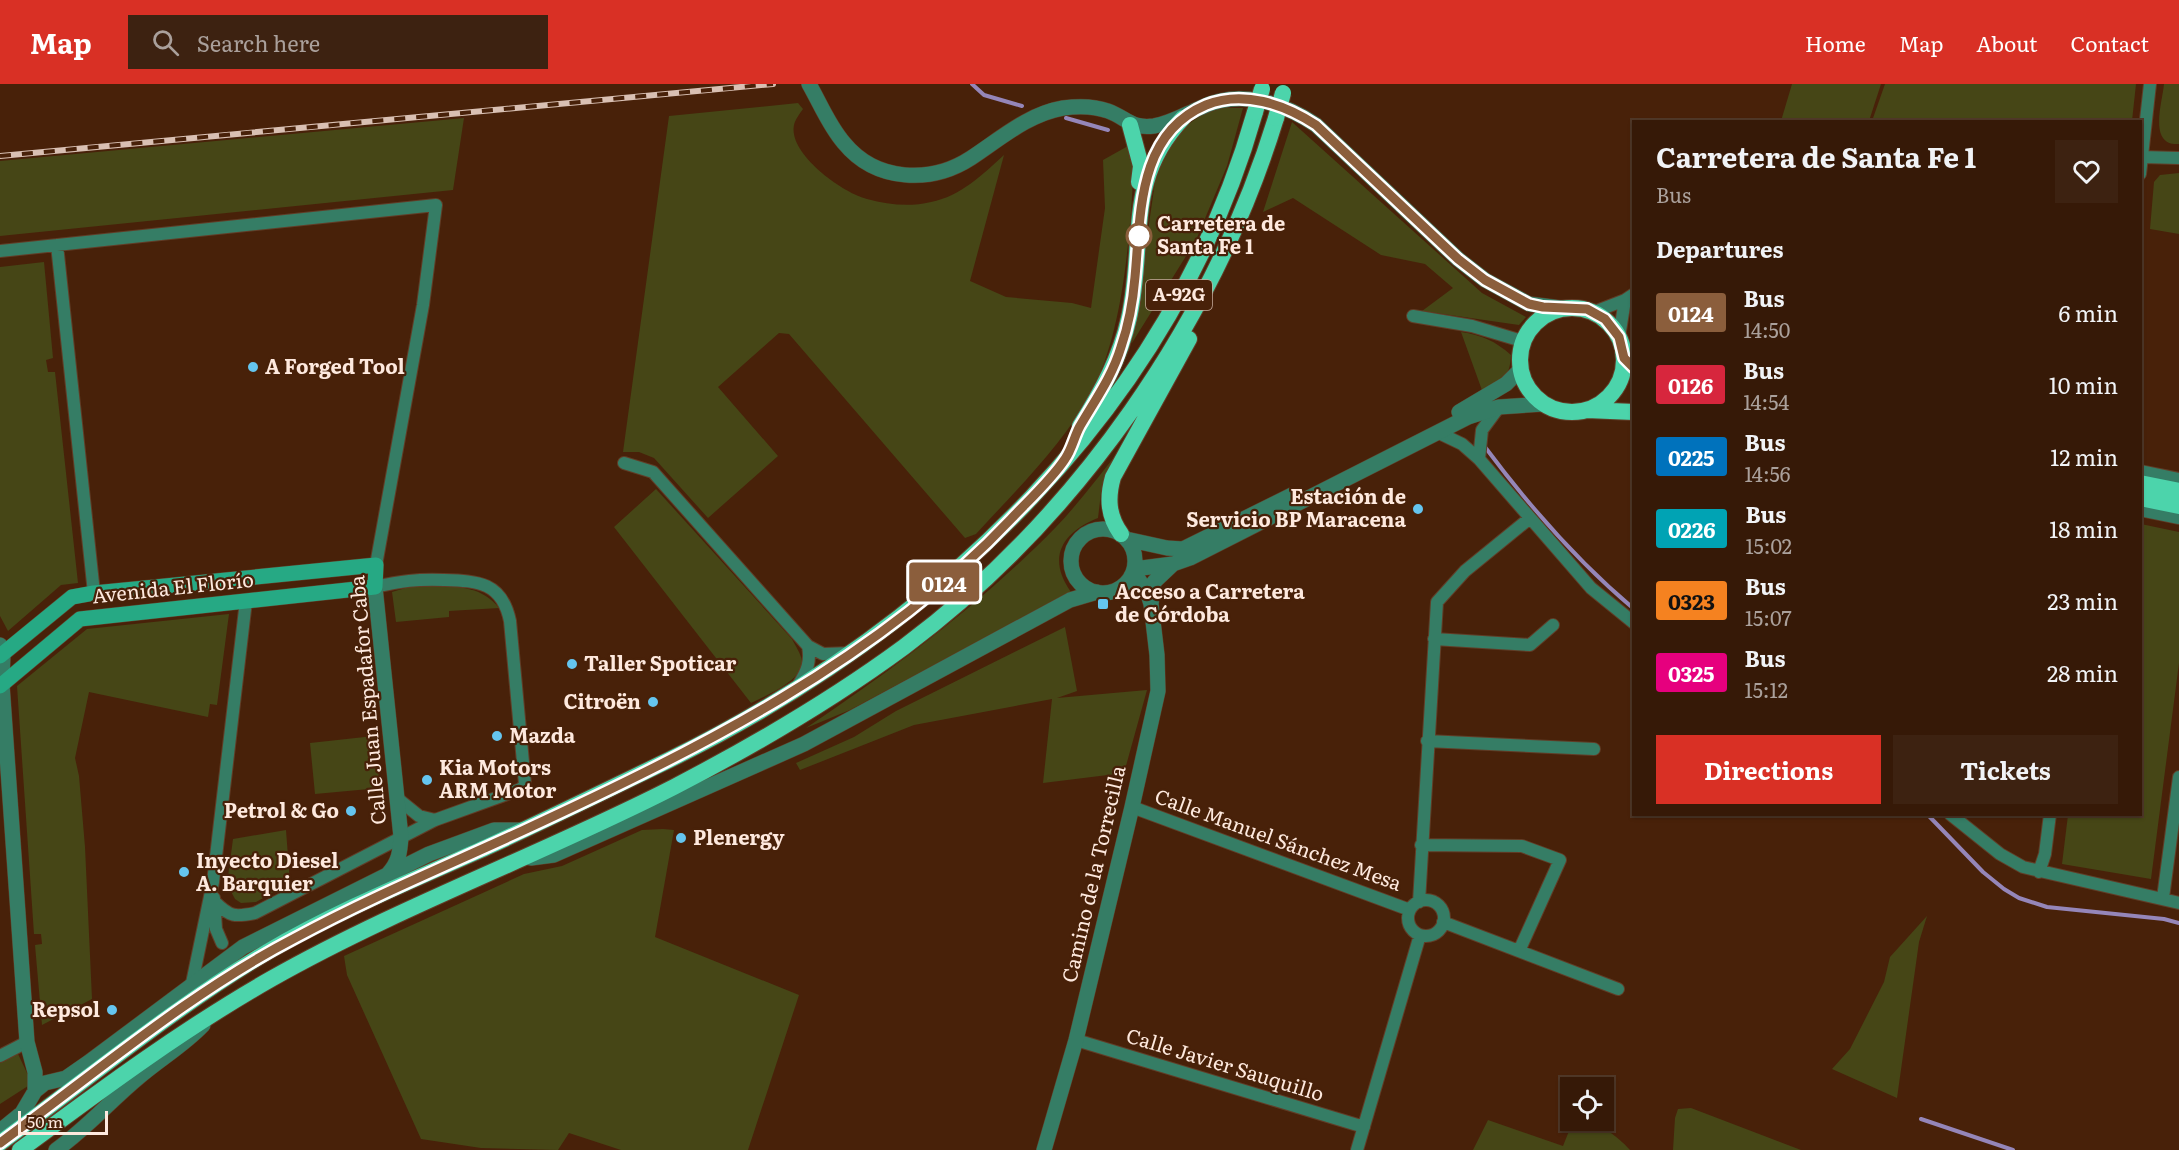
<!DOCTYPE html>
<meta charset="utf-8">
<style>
:root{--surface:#361907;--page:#3d2211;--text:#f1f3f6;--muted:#aaa09b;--line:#503828;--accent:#d93025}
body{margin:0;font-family:Literata,serif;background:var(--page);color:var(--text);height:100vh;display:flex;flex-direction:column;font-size:22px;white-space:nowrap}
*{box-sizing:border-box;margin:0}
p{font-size:20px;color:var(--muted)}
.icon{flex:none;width:33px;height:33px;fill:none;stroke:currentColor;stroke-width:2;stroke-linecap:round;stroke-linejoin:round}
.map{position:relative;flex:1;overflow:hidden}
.panel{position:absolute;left:1632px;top:36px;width:510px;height:696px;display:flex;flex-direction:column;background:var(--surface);border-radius:0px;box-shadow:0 2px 4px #0004,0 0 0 2px var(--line)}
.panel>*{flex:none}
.badge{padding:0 12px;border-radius:4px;font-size:21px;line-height:39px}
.buttons{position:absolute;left:1560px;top:993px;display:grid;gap:12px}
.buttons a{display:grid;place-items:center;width:54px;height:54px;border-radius:0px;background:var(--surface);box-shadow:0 2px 4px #0004,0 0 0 2px var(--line);font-size:30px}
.scale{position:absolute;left:18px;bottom:15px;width:90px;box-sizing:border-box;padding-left:6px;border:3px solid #fee9de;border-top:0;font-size:16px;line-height:21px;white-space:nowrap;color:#fee9de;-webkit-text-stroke:4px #482109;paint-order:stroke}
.map>.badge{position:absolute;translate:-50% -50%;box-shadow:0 0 0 3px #fff}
h2{padding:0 24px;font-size:22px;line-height:54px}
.round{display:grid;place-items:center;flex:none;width:63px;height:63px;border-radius:0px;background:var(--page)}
.summary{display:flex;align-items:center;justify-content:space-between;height:102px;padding:0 24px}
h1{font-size:28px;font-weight:700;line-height:45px}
.primary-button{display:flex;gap:12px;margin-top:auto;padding:12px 24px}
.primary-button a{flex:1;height:69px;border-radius:0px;background:var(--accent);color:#fff;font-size:24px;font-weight:700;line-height:69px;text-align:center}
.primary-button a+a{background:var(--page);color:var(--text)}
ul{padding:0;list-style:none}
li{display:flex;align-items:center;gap:18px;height:72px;padding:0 24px}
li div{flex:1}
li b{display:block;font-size:22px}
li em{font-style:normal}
li .badge{min-width:66px;font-weight:700;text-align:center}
header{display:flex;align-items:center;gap:36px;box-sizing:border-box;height:84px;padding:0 30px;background:var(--accent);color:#fff}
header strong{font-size:28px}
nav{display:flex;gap:33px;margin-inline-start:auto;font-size:21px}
.search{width:420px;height:54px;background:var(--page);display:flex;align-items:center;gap:15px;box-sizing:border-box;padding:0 21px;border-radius:0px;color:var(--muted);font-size:22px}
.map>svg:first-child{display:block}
.green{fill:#464616}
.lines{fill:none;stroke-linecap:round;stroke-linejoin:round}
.stream{stroke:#9586b9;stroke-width:4}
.minor-casing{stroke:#613d27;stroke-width:14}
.tertiary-casing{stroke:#613d27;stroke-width:16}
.secondary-casing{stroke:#613d27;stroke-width:16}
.trunk-casing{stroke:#613d27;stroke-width:18}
.minor{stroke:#357d65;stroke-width:12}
.tertiary{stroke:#357d65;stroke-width:15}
.secondary{stroke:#26a984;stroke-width:15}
.trunk{stroke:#4cd4ab;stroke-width:16}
.rail-casing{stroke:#d9c0b3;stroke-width:6}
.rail{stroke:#482109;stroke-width:4;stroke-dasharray:11;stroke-linecap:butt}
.trunk-bridge-casing{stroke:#613d27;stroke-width:18;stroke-linecap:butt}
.trunk-bridge{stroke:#4cd4ab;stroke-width:16}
.line-casing{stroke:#fff;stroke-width:14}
.line{stroke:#8b5e3c;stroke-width:9}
.stop-dot{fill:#fff;stroke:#8b5e3c;stroke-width:3}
.poi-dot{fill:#65c5ef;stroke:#482109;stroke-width:2}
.labels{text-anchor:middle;stroke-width:4.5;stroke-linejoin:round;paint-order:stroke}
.shield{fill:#482109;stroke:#c7ad9e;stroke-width:1.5}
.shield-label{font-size:18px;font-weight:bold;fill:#fee9de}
.stop-label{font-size:20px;font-weight:bold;fill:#fee9de;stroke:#482109;text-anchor:start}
.poi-label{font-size:20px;font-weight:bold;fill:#fee9de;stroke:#482109;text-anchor:start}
.street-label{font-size:20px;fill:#fee9de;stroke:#482109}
</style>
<header>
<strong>Map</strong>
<div class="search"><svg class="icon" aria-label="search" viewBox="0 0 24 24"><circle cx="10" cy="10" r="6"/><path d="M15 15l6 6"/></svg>Search here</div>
<nav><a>Home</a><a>Map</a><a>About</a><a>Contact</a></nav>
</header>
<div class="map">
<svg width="2179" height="1066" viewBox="0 0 2179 1066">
<rect width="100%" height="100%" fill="#482109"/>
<path class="green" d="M 1792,0 L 1881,0 L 1869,37 L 1781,37 Z
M 1885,0 L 2136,0 L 2132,37 L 1872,37 Z
M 2164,0 L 2179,0 L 2179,60 C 2148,62 2162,20 2164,0 Z
M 798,19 L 803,25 C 800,29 795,36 794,41 C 788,70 843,109 867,115 C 889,121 910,123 931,118 C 961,112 982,91 1004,71 L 970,197 L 1006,213 L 1072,219 L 1091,224 L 1105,124 L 1103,76 L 1128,62 L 1134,74 C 1131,144 1124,248 1091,309 C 1062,362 1016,406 976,450 L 965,454 L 789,250 L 779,249 L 718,303 L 778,372 L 708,434 L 654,374 L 639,368 L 623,368 L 669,32 Z
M 1223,24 L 1243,24 L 1227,82 L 1196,156 L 1132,259 L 1155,98 L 1167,65 L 1184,43 L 1203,30 Z
M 464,34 L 453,106 L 0,152 L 0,77 Z
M 1292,38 L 1482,209 L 1526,233 L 1519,241 L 1422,227 L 1453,204 L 1425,180 L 1381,171 L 1293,114 L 1263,128 Z
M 2179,89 L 2179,150 L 2150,145 L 2154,98 L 2160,91 Z
M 44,178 L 53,274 L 46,276 L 48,288 L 55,288 L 78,499 L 61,501 L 8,547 L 0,532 L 0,183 Z
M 1461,248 C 1482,251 1495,257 1511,271 C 1510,294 1502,298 1483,309 Z
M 1123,362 L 1101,409 L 1098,434 C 1063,448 1046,473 1071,508 L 850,626 L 806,644 C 894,585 982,519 1056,443 C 1080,418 1101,389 1123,362 Z
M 656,405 L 792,555 C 795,561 801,570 802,577 C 804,596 765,612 751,619 L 614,443 Z
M 2141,440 L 2179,448 L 2179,579 L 2151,795 L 2062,780 L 2068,731 L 2140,730 Z
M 412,502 C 443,503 478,497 499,524 L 449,527 L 449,533 L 396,538 L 392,508 Z
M 229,530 L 217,621 L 210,620 L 208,633 L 89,608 L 75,674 L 79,692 L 85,763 L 92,915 L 42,941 L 35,861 L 42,860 L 41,850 L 34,850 L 17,602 L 87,545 Z
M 1065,543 L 1077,607 L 1057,614 L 1147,606 L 1124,689 L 1043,699 L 1052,615 L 914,641 L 800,686 L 796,679 L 854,653 L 896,627 Z
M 374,652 L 380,704 L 315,710 L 310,659 Z
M 663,745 L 674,746 L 655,853 L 799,911 L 748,1066 L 621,1066 L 569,1049 L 558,1066 L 481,1064 L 421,1055 L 347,891 L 344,872 L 524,790 L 562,782 L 642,746 Z
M 286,746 L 290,799 L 256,818 L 241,819 L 235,815 L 227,800 L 233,755 Z
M 1927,832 L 1919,858 L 1897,1014 L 1832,985 L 1850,965 L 1884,898 L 1890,873 Z
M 18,970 L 28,991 L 28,1002 L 0,1020 L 0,979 Z
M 1691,1024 L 1801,1066 L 1673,1066 L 1675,1034 L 1678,1025 Z
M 1488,1036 L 1563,1062 L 1573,1037 C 1595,1036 1616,1050 1630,1066 L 1473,1066 Z"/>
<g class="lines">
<path class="stream" d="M 972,0 L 984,11 L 1022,22
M 1066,34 L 1108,46
M 1485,363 C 1529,422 1577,477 1634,525
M 1927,730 L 1983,788 L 2004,805 L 2019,814 L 2047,823 L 2164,835 L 2179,839
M 1921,1035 L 2013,1066"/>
<g class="minor-casing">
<path id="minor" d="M 2142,73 L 2179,74
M 2140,90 L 2150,0
M 57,161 L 94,509
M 0,167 L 436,121 L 423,221 L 376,481
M 1594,228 L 1625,216 L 1634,210
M 1413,232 L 1472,242 L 1522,257
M 1619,253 L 1625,216
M 1439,349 L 1462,360 L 1479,375 L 1591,504 L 1634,539
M 1479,375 L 1482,346 L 1499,323
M 624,379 L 653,388 L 808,562 L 823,570 L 850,569
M 2140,387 L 2179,395
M 2140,426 L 2179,434
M 1434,555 L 1530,561 L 1553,541
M 799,600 C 807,587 811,578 808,562
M 1427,657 L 1594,665
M 398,715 L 419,732 L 435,736
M 1132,723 L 1410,826
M 1950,730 L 2000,770 L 2023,783 L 2179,819
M 1421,761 L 1522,762 L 1560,776 L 1519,867
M 2039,788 L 2045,770 L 2050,730
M 214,814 L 216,845 L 222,859
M 2163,814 L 2179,693
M1408 834a18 18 0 1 1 36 0a18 18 0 1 1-36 0Z
M 215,818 C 230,833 235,833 255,829 L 435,736 L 521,705 L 525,700 L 510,537 C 502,498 478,497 444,496 C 417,495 401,497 375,503
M 1419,818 L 1437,518 L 1465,487 L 1530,434
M 1443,838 L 1618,905
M 191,904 L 213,798 L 246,517
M 1076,956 L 1364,1043
M 0,972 L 27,958
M 1357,1066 L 1420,851"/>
</g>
<g class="tertiary-casing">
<path id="tertiary" d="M 809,0 C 820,19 829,42 844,59 C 876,98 931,100 971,74 C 1000,55 1028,30 1063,24 C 1077,22 1094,22 1108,27 C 1127,34 1131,45 1154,42 C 1171,39 1184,31 1200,24 C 1239,5 1282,18 1316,41 L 1458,175 L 1485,196 L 1529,220 L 1561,224
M 1459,328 L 1506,300 L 1520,286
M1071 477a32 32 0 1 1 64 0a32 32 0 1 1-64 0Z
M 1126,455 L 1167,464 L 1183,465 L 1292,411
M 1134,485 L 1173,480 L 1190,474 L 1468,333 L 1499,323 L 1544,320
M 375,503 L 401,753 C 400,768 399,778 388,790
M 1151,520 L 1154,498 L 1173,480
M 0,561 L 3,569 L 2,600 L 27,958 L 35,988 L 35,1007
M 531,774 L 554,771 L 804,660 L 1070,516 L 1097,508
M 0,1047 L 22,1029 L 35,1007 L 45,999 L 66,994 L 89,978 L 243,863 L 429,770 L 494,746 L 524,746
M 56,1066 C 87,1044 110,1017 139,993 C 160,975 184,961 203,941
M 1044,1066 L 1076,956 L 1132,723 L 1158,607 L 1157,571 L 1151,520 L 1148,510 L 1139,496 L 1131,492"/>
</g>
<g class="secondary-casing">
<path id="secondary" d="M 0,572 L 72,513 L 94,509 L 376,481 L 375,503 L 80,535 L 0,602"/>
</g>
<g class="trunk-casing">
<path id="trunk" d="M 1130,41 L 1141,82 L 1139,98
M1520 276a52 52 0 1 1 104 0a52 52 0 1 1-104 0Z
M 1587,326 L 1634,328
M 1080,342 C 1102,307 1120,274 1129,234 C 1146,158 1124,96 1183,34
M 2140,399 L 2179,407
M 2140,414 L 2179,422
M 1121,450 C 1108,432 1107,414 1113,393 L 1189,255
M 0,1059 C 88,995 173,924 267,868 C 337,827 413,796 487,763 C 548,735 609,705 669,676 C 939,543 1171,324 1255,28
M 20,1066 C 101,1006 183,945 271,895 C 400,822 541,771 674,703 C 753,662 832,616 904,563 C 1077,434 1213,239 1276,34"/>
</g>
<use href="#minor" class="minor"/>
<use href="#tertiary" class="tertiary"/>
<use href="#secondary" class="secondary"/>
<use href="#trunk" class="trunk"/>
<g class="rail-casing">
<path id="rail" d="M 0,72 L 773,0"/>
</g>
<use href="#rail" class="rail"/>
<g class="trunk-bridge-casing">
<path id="trunk-bridge" d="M 1255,28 L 1262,5
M 1276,34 L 1283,9"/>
</g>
<use href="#trunk-bridge" class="trunk-bridge"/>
</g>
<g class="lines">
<g class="line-casing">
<path id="line" d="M 0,1059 C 96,989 189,909 295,854 C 369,814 446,782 522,747 C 697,666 877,577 1011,435 C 1028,417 1052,395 1065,375 C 1072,365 1074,353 1080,342 C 1095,316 1112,293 1121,263 C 1129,240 1133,217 1135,193 C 1141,130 1137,50 1206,21 C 1243,6 1284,20 1316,41 L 1458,175 L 1485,196 L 1529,220 L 1543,223 L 1587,225 L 1605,235 L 1619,253 L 1624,274 L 1634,284"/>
</g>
<use href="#line" class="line"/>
</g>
<circle class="stop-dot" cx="1139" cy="152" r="12"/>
<g class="poi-dot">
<circle cx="253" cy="283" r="6"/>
<circle cx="1418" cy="425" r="6"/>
<rect x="1097" y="514" width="12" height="12" rx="3"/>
<circle cx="572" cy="580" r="6"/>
<circle cx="653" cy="618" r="6"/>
<circle cx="497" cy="652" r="6"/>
<circle cx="427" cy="696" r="6"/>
<circle cx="351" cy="727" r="6"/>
<circle cx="681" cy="754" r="6"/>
<circle cx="184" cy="788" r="6"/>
<circle cx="112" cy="926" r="6"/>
</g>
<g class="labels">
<rect class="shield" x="1146" y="196" width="66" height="30" rx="4.5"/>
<g class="shield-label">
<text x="1179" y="217">A-92G</text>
</g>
<g class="stop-label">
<text x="1157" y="147">Carretera de<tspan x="1157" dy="23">Santa Fe 1</tspan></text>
</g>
<g class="poi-label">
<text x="265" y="290">A Forged Tool</text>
<text x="1406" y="420" text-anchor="end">Estación de<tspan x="1406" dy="23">Servicio BP Maracena</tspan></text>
<text x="1115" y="515">Acceso a Carretera<tspan x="1115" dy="23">de Córdoba</tspan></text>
<text x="584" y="587">Taller Spoticar</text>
<text x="641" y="625" text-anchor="end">Citroën</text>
<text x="509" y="659">Mazda</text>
<text x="439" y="691">Kia Motors<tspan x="439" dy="23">ARM Motor</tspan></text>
<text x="339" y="734" text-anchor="end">Petrol &amp; Go</text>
<text x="693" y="761">Plenergy</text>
<text x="196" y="784">Inyecto Diesel<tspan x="196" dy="23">A. Barquier</tspan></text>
<text x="100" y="933" text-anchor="end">Repsol</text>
</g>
<g class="street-label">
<text transform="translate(173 504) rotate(-6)" y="7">Avenida El Florío</text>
<text transform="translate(368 616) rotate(-95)" y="7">Calle Juan Espadafor Caba</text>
<text transform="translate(1278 756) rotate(20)" y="7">Calle Manuel Sánchez Mesa</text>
<text transform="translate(1094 790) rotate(-77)" y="7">Camino de la Torrecilla</text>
<text transform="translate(1225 981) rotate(17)" y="7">Calle Javier Sauquillo</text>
</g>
</g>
</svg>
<div class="buttons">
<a><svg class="icon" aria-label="locate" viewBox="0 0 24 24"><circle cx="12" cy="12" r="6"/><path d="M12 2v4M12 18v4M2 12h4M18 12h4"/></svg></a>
</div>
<div class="scale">50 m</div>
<b class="badge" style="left:944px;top:498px;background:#8b5e3c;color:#fff">0124</b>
<section class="panel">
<div class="summary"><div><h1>Carretera de Santa Fe 1</h1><p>Bus</p></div><a class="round"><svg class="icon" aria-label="heart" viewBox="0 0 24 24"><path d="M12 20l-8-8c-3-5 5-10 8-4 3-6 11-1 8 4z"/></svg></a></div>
<h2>Departures</h2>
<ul>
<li><span class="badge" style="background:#8b5e3c;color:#fff">0124</span><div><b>Bus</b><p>14:50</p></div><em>6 min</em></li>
<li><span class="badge" style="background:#d7263d;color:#fff">0126</span><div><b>Bus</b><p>14:54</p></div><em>10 min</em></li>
<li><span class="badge" style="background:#0072bc;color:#fff">0225</span><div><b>Bus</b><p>14:56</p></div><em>12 min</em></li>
<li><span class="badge" style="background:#00a3b4;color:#fff">0226</span><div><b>Bus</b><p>15:02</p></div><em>18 min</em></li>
<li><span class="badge" style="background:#f58220;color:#111">0323</span><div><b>Bus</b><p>15:07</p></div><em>23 min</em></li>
<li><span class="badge" style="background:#e6007e;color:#fff">0325</span><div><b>Bus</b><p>15:12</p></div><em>28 min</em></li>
</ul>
<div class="primary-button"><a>Directions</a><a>Tickets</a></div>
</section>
</div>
